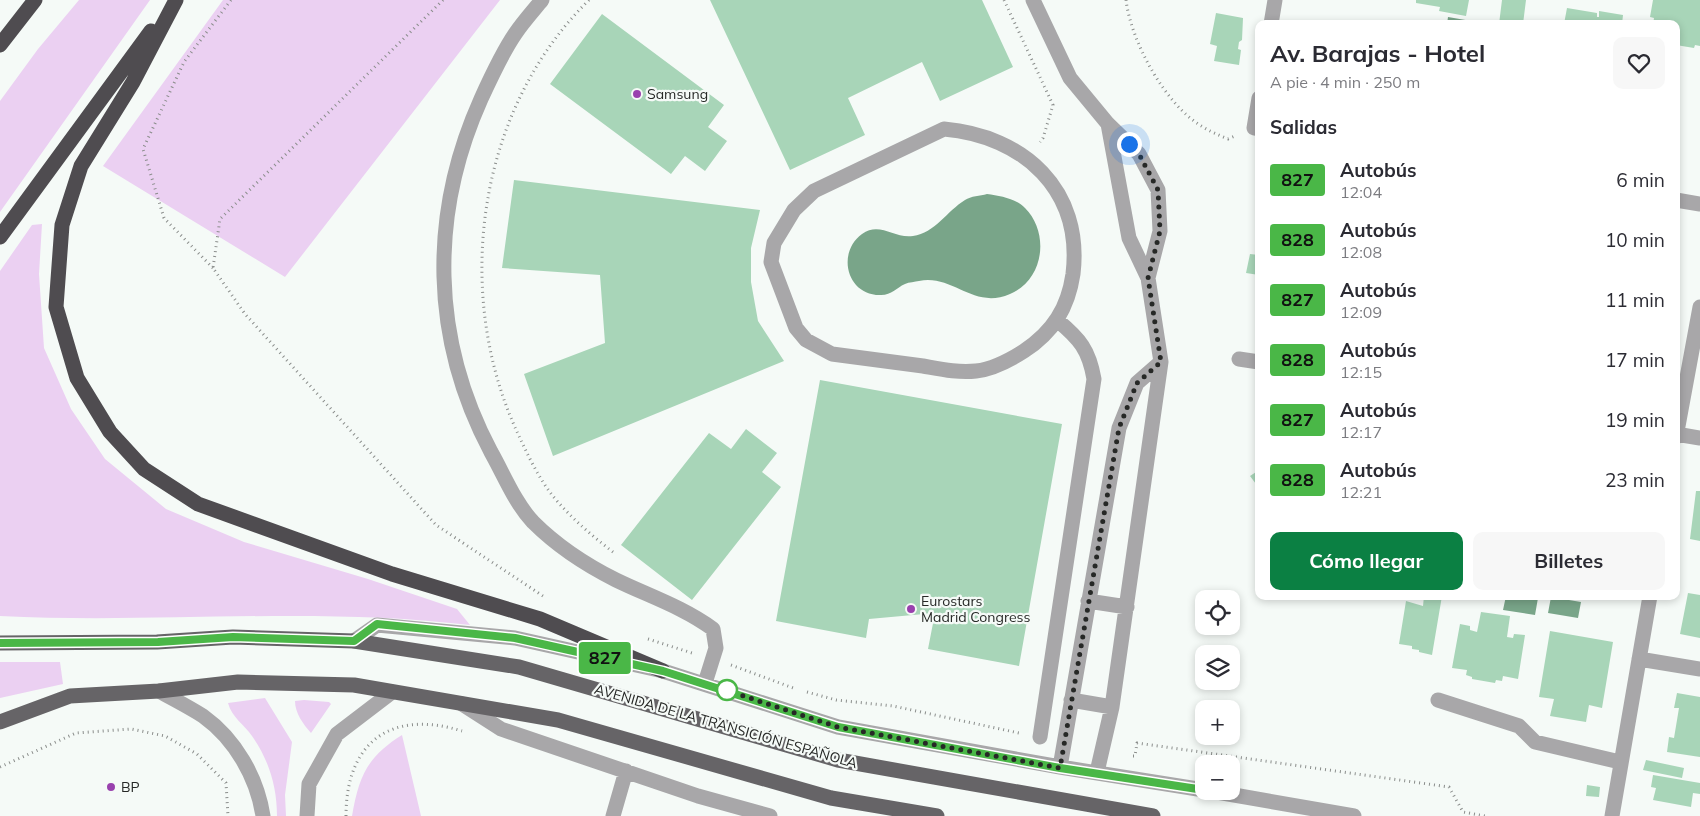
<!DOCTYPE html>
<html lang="es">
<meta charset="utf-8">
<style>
:root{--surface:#fff;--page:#f7f7f7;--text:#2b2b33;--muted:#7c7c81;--accent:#0b8043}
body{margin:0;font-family:Mulish,sans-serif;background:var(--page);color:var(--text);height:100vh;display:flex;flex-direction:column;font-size:19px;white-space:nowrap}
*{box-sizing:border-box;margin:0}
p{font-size:16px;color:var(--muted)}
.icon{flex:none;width:28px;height:28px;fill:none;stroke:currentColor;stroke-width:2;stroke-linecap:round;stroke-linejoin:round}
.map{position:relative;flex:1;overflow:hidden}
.drawer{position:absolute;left:1255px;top:20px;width:425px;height:580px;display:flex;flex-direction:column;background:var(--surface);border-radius:10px;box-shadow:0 2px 8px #0003}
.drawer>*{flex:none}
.badge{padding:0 10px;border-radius:4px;font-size:18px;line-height:32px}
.fabs{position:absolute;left:1195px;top:590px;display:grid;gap:10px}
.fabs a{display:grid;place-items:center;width:45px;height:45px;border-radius:10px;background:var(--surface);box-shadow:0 2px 8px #0003;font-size:25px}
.you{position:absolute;width:25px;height:25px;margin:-12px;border:4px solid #fff;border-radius:50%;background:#1a73e8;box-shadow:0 0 0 8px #1a73e833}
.map>.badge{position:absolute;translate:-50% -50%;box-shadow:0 0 0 2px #fff}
h2{padding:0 15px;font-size:19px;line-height:45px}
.round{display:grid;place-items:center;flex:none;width:52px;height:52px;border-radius:10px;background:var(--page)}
.overview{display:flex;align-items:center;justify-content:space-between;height:85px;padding:0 15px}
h1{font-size:24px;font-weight:700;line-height:38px}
.action{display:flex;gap:10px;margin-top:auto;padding:10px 15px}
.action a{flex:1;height:58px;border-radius:10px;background:var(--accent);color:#fff;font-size:20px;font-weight:700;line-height:58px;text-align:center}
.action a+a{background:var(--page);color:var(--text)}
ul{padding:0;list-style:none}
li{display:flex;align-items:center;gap:15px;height:60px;padding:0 15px}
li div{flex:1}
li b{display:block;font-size:19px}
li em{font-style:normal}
li .badge{min-width:55px;font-weight:700;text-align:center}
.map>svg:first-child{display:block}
.green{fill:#ebd0f2}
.water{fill:#79a589}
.building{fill:#a8d5b8}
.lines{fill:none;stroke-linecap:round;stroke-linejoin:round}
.path{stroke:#8a8d8b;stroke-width:3;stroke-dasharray:1 4;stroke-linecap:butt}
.minor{stroke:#a8a7a9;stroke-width:15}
.major{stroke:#666467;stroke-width:15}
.highway{stroke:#4f4c50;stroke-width:15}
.line-casing{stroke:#fff;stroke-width:11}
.line{stroke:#4ab747;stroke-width:8}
.walk{stroke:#262826;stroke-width:5;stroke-dasharray:0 9}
.poi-dot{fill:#9941ae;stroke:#f5faf7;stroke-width:2}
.stop-dot{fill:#fff;stroke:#4ab747;stroke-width:2.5}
.labels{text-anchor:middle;stroke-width:4.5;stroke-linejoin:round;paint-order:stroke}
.poi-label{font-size:14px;fill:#262826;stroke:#f5faf7;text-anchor:start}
.street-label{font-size:14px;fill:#262826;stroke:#f5faf7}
</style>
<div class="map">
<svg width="1700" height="816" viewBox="0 0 1700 816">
<rect width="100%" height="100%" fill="#f5faf7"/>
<path class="green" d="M 79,0 L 150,0 L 0,212 L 0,101 L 38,49 Z
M 223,0 L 500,0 L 285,277 L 103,166 Z
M 42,224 L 39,274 L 44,348 L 71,409 L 105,459 L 166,509 L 244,542 L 368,579 L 457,609 L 470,625 C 314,606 156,624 0,616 L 0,271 L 32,225 Z
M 0,662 L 60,662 L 63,684 L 0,698 Z
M 265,698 L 292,742 L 285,795 L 286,816 L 277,816 C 277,787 269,760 252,736 C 244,724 232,718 228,703 Z
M 304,700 L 329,702 L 331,704 L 311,733 C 303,724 295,713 295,701 Z
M 402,735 L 421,816 L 352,816 C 359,776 367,757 402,735 Z"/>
<path class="water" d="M 1448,17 L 1477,22 L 1477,24 L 1447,24 Z
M 987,194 C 1000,196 1015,198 1025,208 C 1050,233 1044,280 1010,294 C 973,310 953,274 919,281 C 915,282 909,282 905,284 C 896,288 892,295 881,295 C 847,296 836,253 862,234 C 880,221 894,239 913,236 C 935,233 947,211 965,200 C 971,196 980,196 987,194 Z
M 1506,596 L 1538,598 L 1535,615 L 1503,610 Z
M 1551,597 L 1581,602 L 1578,618 L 1548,613 Z"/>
<path class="building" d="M 710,0 L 982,0 L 1013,67 L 940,101 L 922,62 L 848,98 L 865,135 L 790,170 Z
M 1416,0 L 1469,0 L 1466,16 L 1439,11 L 1440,7 L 1416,3 Z
M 1502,0 L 1526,0 L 1523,24 L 1499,24 Z
M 1653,0 L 1700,0 L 1700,46 L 1695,45 L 1694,48 L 1676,45 L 1676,24 L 1653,24 L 1654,18 L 1650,17 Z
M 1567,8 L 1597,13 L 1597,17 L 1599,17 L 1599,11 L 1623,15 L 1622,24 L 1564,24 Z
M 1216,13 L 1243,18 L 1242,40 L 1239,42 L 1238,49 L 1241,50 L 1239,65 L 1214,61 L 1217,46 L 1210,44 Z
M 602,14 L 724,105 L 708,127 L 727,141 L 705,171 L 685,156 L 671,174 L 550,84 Z
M 514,180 L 760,210 L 751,248 L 751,282 L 758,321 L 784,361 L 553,456 L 524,374 L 605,343 L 600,275 L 502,268 Z
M 1250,254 L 1259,255 L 1259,275 L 1246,273 Z
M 820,380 L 1062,424 L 1019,666 L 928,649 L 935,613 L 869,619 L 866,638 L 776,621 Z
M 746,429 L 777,453 L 762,472 L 781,487 L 692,600 L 621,545 L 709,433 L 731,449 Z
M 1259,470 L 1259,488 L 1250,476 Z
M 1696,491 L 1700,491 L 1700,541 L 1690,539 Z
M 1688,593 L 1700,595 L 1700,638 L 1680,634 Z
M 1424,596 L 1442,596 L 1432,655 L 1419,652 L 1419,650 L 1412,649 L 1412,646 L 1399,644 L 1406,601 L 1423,606 Z
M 1481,612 L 1510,616 L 1507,637 L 1513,638 L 1514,634 L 1525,635 L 1518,679 L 1503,676 L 1502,681 L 1496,680 L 1495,683 L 1472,679 L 1472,677 L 1466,675 L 1467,670 L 1452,668 L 1460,624 L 1470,626 L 1470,630 L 1477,632 Z
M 1550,631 L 1613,642 L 1602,708 L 1589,705 L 1586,722 L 1550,716 L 1554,699 L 1539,697 Z
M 1677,693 L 1700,697 L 1700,757 L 1667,752 L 1669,737 L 1674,738 L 1679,708 L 1674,708 Z
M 1646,760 L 1684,768 L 1682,778 L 1643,770 Z
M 1653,775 L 1700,783 L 1700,794 L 1693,793 L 1691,807 L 1653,800 L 1656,788 L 1651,787 Z
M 1587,785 L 1600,787 L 1599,797 L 1586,796 Z"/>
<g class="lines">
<path class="path" d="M 443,0 L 220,219 L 213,268 L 245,314 L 436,525 L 543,596
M 589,0 C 476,111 452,295 519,436 C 528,456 539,478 552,495 C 570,517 591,535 613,552
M 1004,0 L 1053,105 L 1043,138 L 1040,142
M 1126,0 C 1131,42 1166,106 1203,127 C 1211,132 1219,135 1228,139 L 1235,136
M 213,268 L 164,218 L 143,149 L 184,62 L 231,0
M 648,639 L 692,653
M 731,665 L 796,689
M 807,692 L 836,700 L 893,706 L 1019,733
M 1133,756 L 1135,756 L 1137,743 L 1449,787 L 1463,812 L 1485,816
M 0,767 L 76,733 L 131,729 L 165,736 L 197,754 L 226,783 L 228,816
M 346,816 C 346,742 391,709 462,731"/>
<path class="minor" d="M 542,0 C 533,11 523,22 515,34 C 502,53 491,77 481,99 C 429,215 431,339 491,452 C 504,475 515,503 533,522 C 557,546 586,565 616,580 C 649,596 683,607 713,629 L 716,648 L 705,683
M 1033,0 L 1070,78 L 1108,124 L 1139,154 L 1158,190 L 1160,231 L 1148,278
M 1271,24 L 1275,0
M 1259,98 L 1254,128 L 1259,129
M 944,129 C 1024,136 1083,190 1073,274 C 1068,308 1053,332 1024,351 C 1010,360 993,369 976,371 C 958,373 940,369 923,366 C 893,362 863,358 832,354 L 806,340 L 796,328 L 771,262 L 774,243 L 794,210 L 814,191 Z
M 1676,200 L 1700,204
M 1239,359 L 1259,362
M 1676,434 L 1700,438
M 1676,437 L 1700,307
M 1088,601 L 1127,607
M 354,641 L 377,625 L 515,638 L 663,671 L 838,727 L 1060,767 L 1204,790
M 1639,659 L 1700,669
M 159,691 C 173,699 189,707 203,716 C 235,739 257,777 263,816
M 1071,700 L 1112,707
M 1438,700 L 1519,726 L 1535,742 L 1620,762
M 462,704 L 501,729 L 698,796 L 770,816
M 1040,737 L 1094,379 C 1089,350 1080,339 1057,320
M 1060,767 L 1119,428 L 1137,383 L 1161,362
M 1097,772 L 1112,707 L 1161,362 L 1148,278 L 1129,238 L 1108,124
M 1211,791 L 1354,816
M 307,816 L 309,784 L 337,734 L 392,692
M 613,816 L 626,771
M 1612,816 L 1650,596"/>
<path class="major" d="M 0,643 L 157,642 L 233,637 L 354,641 L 519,667 L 838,760 L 1153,816
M 0,722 L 70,696 L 159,691 L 238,682 L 354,685 L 558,720 L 831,798 L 937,816"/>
<path class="highway" d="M 176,0 L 133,82 L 81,166 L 62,225 L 56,307 L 77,378 L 110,432 L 144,469 L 198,504 L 392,574 L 540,619 L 663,671
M 0,45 L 35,0
M 0,237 L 151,31"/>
</g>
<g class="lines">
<g class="line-casing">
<path id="line" d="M 0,643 L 158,642 L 233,637 L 354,641 L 377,624 L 515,638 L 663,671 L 838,727 L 1060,768 L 1204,790"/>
</g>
<use href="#line" class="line"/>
<path class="walk" d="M 727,690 L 722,689 L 838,727 L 1060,768 L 1119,428 L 1137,383 L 1161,362 L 1148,278 L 1160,231 L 1158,190 L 1139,154 L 1129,144"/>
</g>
<g class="poi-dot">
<circle cx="637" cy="94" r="5"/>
<circle cx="911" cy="609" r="5"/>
<circle cx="111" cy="787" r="5"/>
</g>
<circle class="stop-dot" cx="727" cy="690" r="10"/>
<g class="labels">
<g class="poi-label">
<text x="647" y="99">Samsung</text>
<text x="921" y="606">Eurostars<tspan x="921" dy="16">Madrid Congress</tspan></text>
<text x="121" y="792">BP</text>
</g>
<g class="street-label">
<text transform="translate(726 726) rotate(16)" y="5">AVENIDA DE LA TRANSICIÓN ESPAÑOLA</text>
</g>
</g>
</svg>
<div class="fabs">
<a><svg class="icon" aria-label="locate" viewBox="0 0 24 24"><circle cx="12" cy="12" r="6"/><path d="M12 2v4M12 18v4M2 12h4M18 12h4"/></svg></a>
<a><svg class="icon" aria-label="layers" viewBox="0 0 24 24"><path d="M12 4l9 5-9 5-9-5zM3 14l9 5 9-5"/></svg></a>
<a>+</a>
<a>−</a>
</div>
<div class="you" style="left:1129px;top:144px"></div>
<b class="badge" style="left:605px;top:658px;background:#4ab747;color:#111">827</b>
<section class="drawer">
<div class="overview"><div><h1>Av. Barajas - Hotel</h1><p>A pie · 4 min · 250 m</p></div><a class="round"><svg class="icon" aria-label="heart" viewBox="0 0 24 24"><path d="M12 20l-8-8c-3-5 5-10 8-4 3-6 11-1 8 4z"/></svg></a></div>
<h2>Salidas</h2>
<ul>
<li><span class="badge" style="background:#4ab747;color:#111">827</span><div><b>Autobús</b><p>12:04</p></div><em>6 min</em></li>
<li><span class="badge" style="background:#4ab747;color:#111">828</span><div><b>Autobús</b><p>12:08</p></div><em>10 min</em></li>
<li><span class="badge" style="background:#4ab747;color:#111">827</span><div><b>Autobús</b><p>12:09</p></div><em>11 min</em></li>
<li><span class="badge" style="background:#4ab747;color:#111">828</span><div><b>Autobús</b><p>12:15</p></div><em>17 min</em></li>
<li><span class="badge" style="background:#4ab747;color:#111">827</span><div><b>Autobús</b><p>12:17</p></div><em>19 min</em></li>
<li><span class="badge" style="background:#4ab747;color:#111">828</span><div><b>Autobús</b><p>12:21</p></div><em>23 min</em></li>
</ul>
<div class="action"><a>Cómo llegar</a><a>Billetes</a></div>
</section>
</div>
